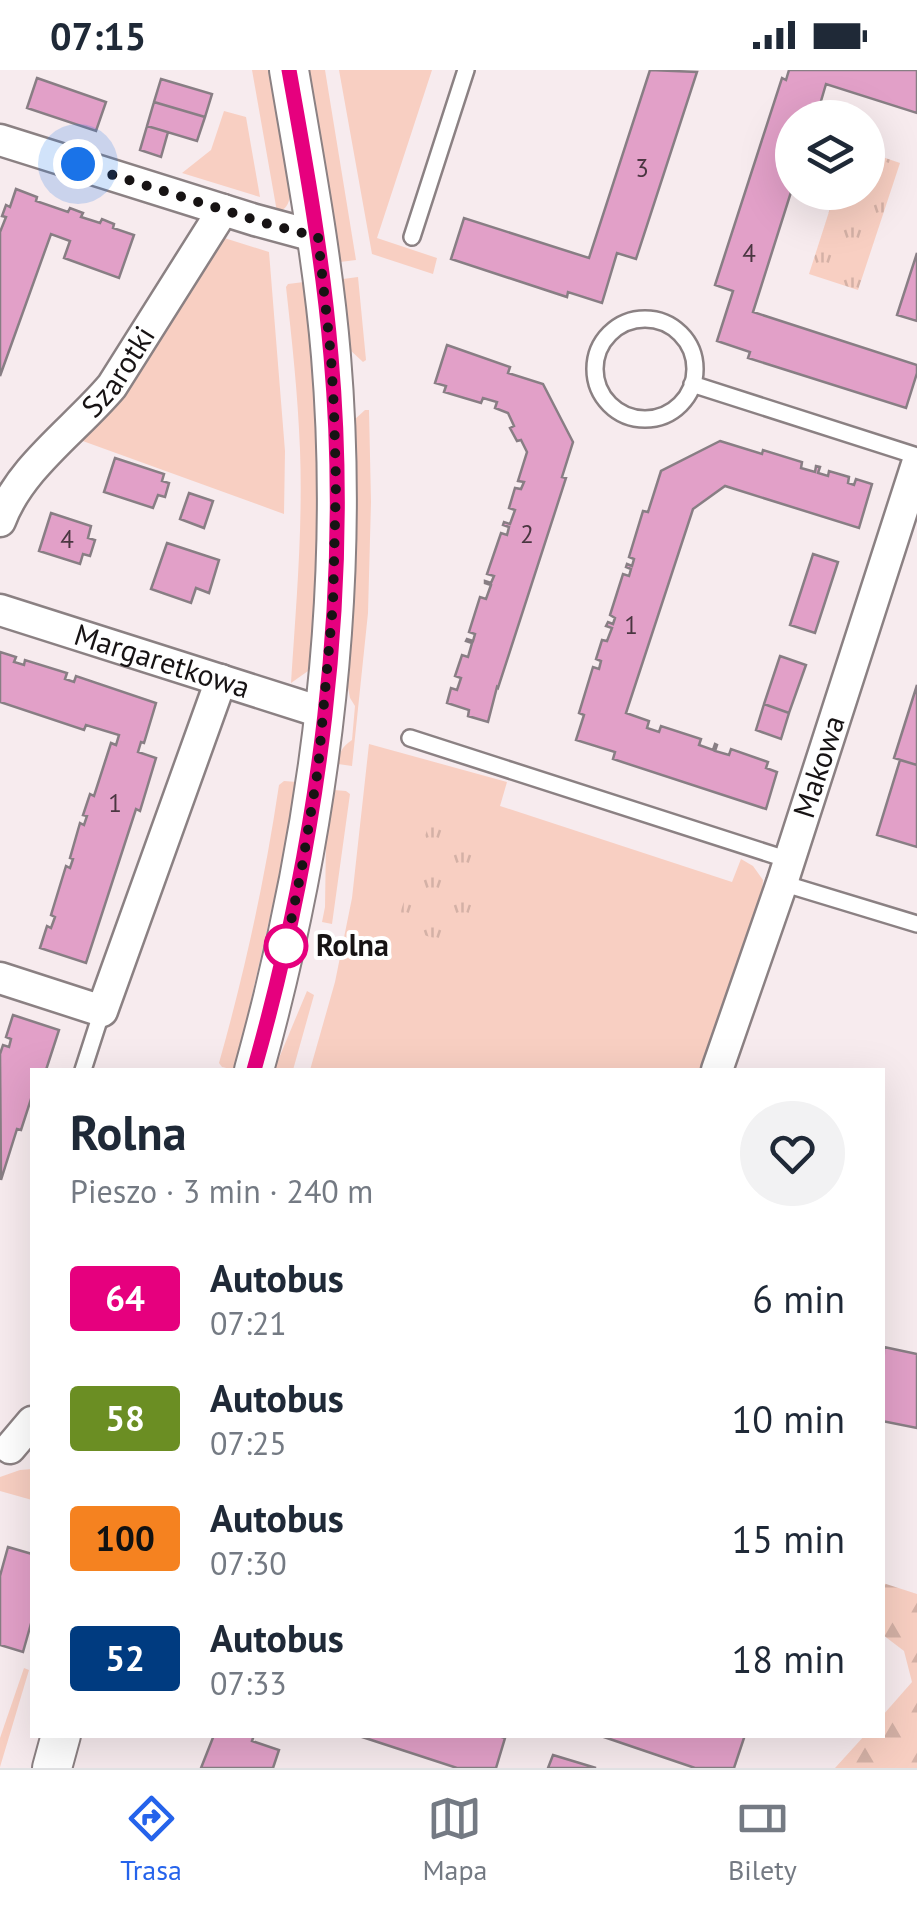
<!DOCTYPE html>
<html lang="pl">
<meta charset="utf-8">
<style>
:root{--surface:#fff;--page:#f2f2f3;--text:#1f2937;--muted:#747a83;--line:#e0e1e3;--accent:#2563eb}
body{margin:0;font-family:"PT Sans",sans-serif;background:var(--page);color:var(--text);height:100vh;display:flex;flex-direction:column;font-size:38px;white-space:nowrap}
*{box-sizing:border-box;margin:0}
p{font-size:32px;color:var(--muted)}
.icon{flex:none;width:55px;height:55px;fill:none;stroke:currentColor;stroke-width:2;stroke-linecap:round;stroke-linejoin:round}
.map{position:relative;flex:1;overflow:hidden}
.drawer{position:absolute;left:30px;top:998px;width:855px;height:670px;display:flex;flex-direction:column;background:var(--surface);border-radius:0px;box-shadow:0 10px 40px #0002}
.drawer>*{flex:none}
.badge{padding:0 20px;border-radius:8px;font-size:35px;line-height:65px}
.fabs{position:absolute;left:775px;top:30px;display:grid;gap:20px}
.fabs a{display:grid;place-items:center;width:110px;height:110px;border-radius:50%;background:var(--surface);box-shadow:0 10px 40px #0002;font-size:50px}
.you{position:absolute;width:50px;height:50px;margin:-25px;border:8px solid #fff;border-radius:50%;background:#1a73e8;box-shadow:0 0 0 15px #1a73e833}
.map>.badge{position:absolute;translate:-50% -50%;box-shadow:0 0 0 5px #fff}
.round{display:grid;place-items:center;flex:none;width:105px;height:105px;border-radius:52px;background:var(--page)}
.overview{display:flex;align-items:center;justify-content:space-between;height:170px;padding:0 40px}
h1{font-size:48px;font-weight:800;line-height:75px}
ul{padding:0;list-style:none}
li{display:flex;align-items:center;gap:30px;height:120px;padding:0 40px}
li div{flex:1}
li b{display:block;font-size:38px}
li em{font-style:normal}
li .badge{min-width:110px;font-weight:700;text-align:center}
.status{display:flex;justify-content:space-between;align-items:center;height:70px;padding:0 50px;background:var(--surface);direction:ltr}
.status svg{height:28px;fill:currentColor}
.dock{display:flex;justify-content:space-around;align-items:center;height:140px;border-top:2px solid var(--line);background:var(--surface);font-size:28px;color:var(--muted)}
.dock a{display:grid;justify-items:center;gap:5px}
.dock .selected{color:var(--accent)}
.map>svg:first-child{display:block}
.green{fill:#f8cfc2}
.forest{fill:url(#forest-firs)}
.park{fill:url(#park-tufts)}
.building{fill:#e2a0c8;stroke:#887e84;stroke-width:2.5}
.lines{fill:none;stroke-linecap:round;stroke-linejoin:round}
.service-casing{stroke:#8b8183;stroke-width:20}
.minor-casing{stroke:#8b8183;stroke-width:35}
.tertiary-casing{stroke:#8b8183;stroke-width:42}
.service{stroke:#fff;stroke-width:15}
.minor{stroke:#fff;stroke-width:30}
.tertiary{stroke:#fff;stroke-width:38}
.line-casing{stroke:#fff;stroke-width:22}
.line{stroke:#e6007e;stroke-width:15}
.walk{stroke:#171314;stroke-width:10;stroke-dasharray:0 18}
.stop-dot{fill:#fff;stroke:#e6007e;stroke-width:5}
.labels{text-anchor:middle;stroke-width:8;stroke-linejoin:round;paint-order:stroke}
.number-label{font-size:25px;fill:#4a3641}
.street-label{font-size:30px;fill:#171314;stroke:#fff}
.stop-label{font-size:30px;font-weight:bold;fill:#171314;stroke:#fff;text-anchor:start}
</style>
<div class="status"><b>07:15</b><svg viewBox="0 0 49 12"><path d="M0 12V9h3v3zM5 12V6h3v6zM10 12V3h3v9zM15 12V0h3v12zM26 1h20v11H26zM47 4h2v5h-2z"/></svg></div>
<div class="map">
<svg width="917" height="1698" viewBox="0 0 917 1698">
<defs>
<pattern id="forest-firs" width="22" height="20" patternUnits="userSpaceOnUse" patternTransform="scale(2.5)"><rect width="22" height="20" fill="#f8cfc2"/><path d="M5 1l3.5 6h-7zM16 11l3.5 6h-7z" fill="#d4b1a6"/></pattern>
<pattern id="park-tufts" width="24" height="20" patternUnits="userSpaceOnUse" patternTransform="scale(2.5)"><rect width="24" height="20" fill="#f8cfc2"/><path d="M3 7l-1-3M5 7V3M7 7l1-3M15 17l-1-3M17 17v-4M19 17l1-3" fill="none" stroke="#d4b1a6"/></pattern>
</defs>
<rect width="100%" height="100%" fill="#f7ebee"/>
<path class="green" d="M 252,0 L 269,0 L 291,120 C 289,131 289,139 277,142 Z
M 308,0 L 325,0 L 356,190 L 340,192 Z
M 339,0 L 432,0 L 377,168 L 437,188 L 433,204 L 372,184 Z
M 224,41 L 246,47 L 260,127 L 182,103 L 211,80 Z
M 218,166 L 269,182 L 285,381 L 284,444 L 80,370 Z
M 358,207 L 366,290 L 363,292 L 349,279 L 343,209 Z
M 304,212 C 311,268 318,324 319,380 C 320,451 315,523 311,595 L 308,601 L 291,613 C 296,536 303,457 300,380 C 298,325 292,271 286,217 L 288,214 Z
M 365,340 L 369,340 L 371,432 L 368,543 L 352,696 L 338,694 C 339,682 342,677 352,670 L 355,636 L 350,628 L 346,607 L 354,542 L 354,350 Z
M 369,674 L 507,712 L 500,736 L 732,812 L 741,789 L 753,796 L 763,810 L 762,822 L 701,1000 L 310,1000 L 335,912 L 352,828 Z
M 284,711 L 297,712 L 276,820 L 235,1000 L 222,997 L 219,993 C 245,901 265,809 279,715 Z
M 334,720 L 346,721 L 350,724 L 332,854 L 322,852 L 325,837 L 326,771 Z
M 307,921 L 314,925 L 293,1000 L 274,1000 Z
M 32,1399 L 32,1430 L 0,1421 L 0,1407 L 20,1400 Z
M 24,1598 L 29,1600 L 0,1697 L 0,1668 Z"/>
<path class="forest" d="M 883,1513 L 917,1524 L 917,1698 L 835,1698 L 865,1665 L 882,1665 L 883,1645 L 912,1612 L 904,1581 L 883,1565 Z"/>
<path class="park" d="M 868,82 L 900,93 L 858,220 L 809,204 L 835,123 L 868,122 Z
M 429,754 L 491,774 L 458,876 L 396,856 Z"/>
<path class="building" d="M 650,0 L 697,2 L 636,189 L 617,183 L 602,233 L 568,222 L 567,227 L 451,189 L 464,148 L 589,188 Z
M 789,0 L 917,0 L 917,43 L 826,14 L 816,48 L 792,48 L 792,119 L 753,242 L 917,295 L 917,303 L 906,338 L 748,288 L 750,282 L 717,271 L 733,221 L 715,215 L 782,8 L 786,10 Z
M 37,8 L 106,32 L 96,61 L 27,38 Z
M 161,9 L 212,24 L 205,47 L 154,32 Z
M 154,32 L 205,47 L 197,71 L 147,56 Z
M 147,56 L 168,62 L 161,87 L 140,80 Z
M 16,119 L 37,127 L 36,131 L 68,142 L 70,138 L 83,143 L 81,147 L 100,153 L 102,149 L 114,154 L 113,158 L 134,165 L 119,208 L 64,188 L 70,171 L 51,164 L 0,306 L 0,162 L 6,147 L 2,146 L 6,135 L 10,137 Z
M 917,183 L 917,251 L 897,245 Z
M 447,275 L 510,297 L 508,303 L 543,314 L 573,372 L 562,407 L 566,408 L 498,618 L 497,617 L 488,652 L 468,646 L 469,640 L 447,633 L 451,618 L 457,620 L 461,608 L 455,606 L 462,585 L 468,587 L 472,573 L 466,571 L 467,569 L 473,571 L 475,564 L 469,562 L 480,527 L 486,529 L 491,515 L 485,513 L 485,511 L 491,513 L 494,506 L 487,504 L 501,463 L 507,465 L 509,457 L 503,455 L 504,452 L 510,454 L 515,440 L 509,438 L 515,418 L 521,419 L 524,412 L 518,411 L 527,382 L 521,370 L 517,371 L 510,358 L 514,356 L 508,343 L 495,338 L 497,332 L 483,328 L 481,333 L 444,322 L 446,316 L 435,313 Z
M 720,371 L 762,384 L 763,380 L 802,392 L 801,398 L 815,402 L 816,396 L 820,397 L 818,403 L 828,406 L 829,401 L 849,407 L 848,413 L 854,415 L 856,409 L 872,414 L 859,458 L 725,416 L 693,439 L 626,643 L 649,651 L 647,658 L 659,662 L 661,656 L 701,669 L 699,675 L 713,680 L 715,674 L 717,675 L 715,681 L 729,685 L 731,679 L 768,692 L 766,698 L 777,702 L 766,739 L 613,689 L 615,682 L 576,670 L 584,645 L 579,643 L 593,597 L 599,599 L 601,591 L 596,589 L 602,570 L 607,571 L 612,558 L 606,556 L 608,552 L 613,554 L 615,548 L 610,545 L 623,504 L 629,506 L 631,499 L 626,497 L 627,494 L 632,496 L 634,489 L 629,487 L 643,441 L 648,442 L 661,401 Z
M 115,388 L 164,404 L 162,411 L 169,413 L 165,427 L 158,425 L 153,438 L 104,422 Z
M 189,423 L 213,431 L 204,458 L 180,449 Z
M 51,443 L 91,456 L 88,468 L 95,470 L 90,486 L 83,484 L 80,494 L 39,481 Z
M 167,473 L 219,490 L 209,523 L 196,518 L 191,533 L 151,519 Z
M 813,484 L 838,492 L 815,563 L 790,555 Z
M 0,582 L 16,587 L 14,592 L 24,595 L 25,590 L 67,603 L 65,609 L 74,612 L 76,606 L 156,633 L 144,673 L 141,672 L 138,682 L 156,688 L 140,741 L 136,739 L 86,893 L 40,878 L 47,856 L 51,858 L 55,847 L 51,845 L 66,796 L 70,798 L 73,789 L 70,788 L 80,753 L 84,755 L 87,746 L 83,745 L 90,724 L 94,726 L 111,673 L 116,675 L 119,665 L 86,655 L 84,660 L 0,632 Z
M 780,586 L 806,595 L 789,643 L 764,634 Z
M 917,615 L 917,695 L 894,688 Z
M 764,634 L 789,643 L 781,669 L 756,660 Z
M 900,690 L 917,695 L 917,777 L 877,765 Z
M 13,945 L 59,960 L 46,1000 L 32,1000 L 32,1026 L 21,1060 L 17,1059 L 1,1110 L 0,984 L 3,975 L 9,977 L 11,969 L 6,967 Z
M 884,1277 L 917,1284 L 917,1358 L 882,1351 Z
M 8,1477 L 32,1484 L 32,1550 L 23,1582 L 0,1575 L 0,1506 Z
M 214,1665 L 254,1665 L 252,1671 L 279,1680 L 273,1698 L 201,1698 Z
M 356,1665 L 495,1665 L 505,1668 L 496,1698 L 457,1698 Z
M 598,1665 L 745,1665 L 734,1698 L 695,1698 Z
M 553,1685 L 596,1698 L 548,1698 Z"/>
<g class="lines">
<g class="service-casing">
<path id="service" d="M 412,167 L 466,0
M595 299a50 50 0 1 1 100 0a50 50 0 1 1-100 0Z
M 692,314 L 917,386
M 410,668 L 789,790
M 782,813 L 917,854
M 83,1000 L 102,941"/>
</g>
<g class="minor-casing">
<g id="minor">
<path d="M 0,70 L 255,150 L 318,167"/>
<path id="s1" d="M 0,451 C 20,397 76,359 112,316 L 223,140"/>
<path id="s2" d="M 0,540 L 324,643"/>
<path d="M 0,908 L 102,941 L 221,610"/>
<path id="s3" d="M 717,1000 L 782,813 L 917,394"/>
<path d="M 10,1378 L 32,1352"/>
</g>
</g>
<g class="tertiary-casing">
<path id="tertiary" d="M 254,1000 C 318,769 351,526 331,286 C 323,190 305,95 289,0
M 52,1698 L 61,1665"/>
</g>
<use href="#service" class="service"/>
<use href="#minor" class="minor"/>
<use href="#tertiary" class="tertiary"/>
</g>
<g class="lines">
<g class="line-casing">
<path id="line" d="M 254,1000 C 319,770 352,525 331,286 C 323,190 306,95 289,0"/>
</g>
<use href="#line" class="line"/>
<path class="walk" d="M 78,94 L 268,154 L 318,167 L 331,286 L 334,340 L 336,413 L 333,534 L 318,699 L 302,797 L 286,876"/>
</g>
<circle class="stop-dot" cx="286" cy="876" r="20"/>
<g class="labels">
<g class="number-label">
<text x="642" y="107">3</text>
<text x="749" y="192">4</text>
<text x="527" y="473">2</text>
<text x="67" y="478">4</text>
<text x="631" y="564">1</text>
<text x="115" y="742">1</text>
</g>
<g class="street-label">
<text dy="10" stroke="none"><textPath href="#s1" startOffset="192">Szarotki</textPath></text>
<text dy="10" stroke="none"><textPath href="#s2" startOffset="170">Margaretkowa</textPath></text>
<text dy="10" stroke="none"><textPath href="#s3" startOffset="320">Makowa</textPath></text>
</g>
<g class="stop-label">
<text x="316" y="886">Rolna</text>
</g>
</g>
</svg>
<div class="fabs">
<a><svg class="icon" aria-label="layers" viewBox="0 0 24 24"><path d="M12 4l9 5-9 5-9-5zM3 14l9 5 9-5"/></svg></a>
</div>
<div class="you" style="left:78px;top:94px"></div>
<section class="drawer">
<div class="overview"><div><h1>Rolna</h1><p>Pieszo · 3 min · 240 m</p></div><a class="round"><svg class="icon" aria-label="heart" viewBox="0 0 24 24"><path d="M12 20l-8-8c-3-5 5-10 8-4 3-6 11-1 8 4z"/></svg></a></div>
<ul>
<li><span class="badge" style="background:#e6007e;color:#fff">64</span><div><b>Autobus</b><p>07:21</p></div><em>6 min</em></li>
<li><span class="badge" style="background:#6b8e23;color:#fff">58</span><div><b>Autobus</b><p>07:25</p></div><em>10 min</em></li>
<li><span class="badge" style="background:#f58220;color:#111">100</span><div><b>Autobus</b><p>07:30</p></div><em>15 min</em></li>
<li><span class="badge" style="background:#003b80;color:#fff">52</span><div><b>Autobus</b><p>07:33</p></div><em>18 min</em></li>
</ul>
</section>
</div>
<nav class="dock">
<a class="selected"><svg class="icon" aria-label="directions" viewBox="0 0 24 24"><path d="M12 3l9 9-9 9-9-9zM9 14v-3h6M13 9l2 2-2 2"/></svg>Trasa</a>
<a><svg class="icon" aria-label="map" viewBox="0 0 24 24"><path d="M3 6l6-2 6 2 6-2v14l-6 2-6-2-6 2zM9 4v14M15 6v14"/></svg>Mapa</a>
<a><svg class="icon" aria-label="tickets" viewBox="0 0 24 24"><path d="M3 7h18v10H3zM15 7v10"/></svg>Bilety</a>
</nav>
